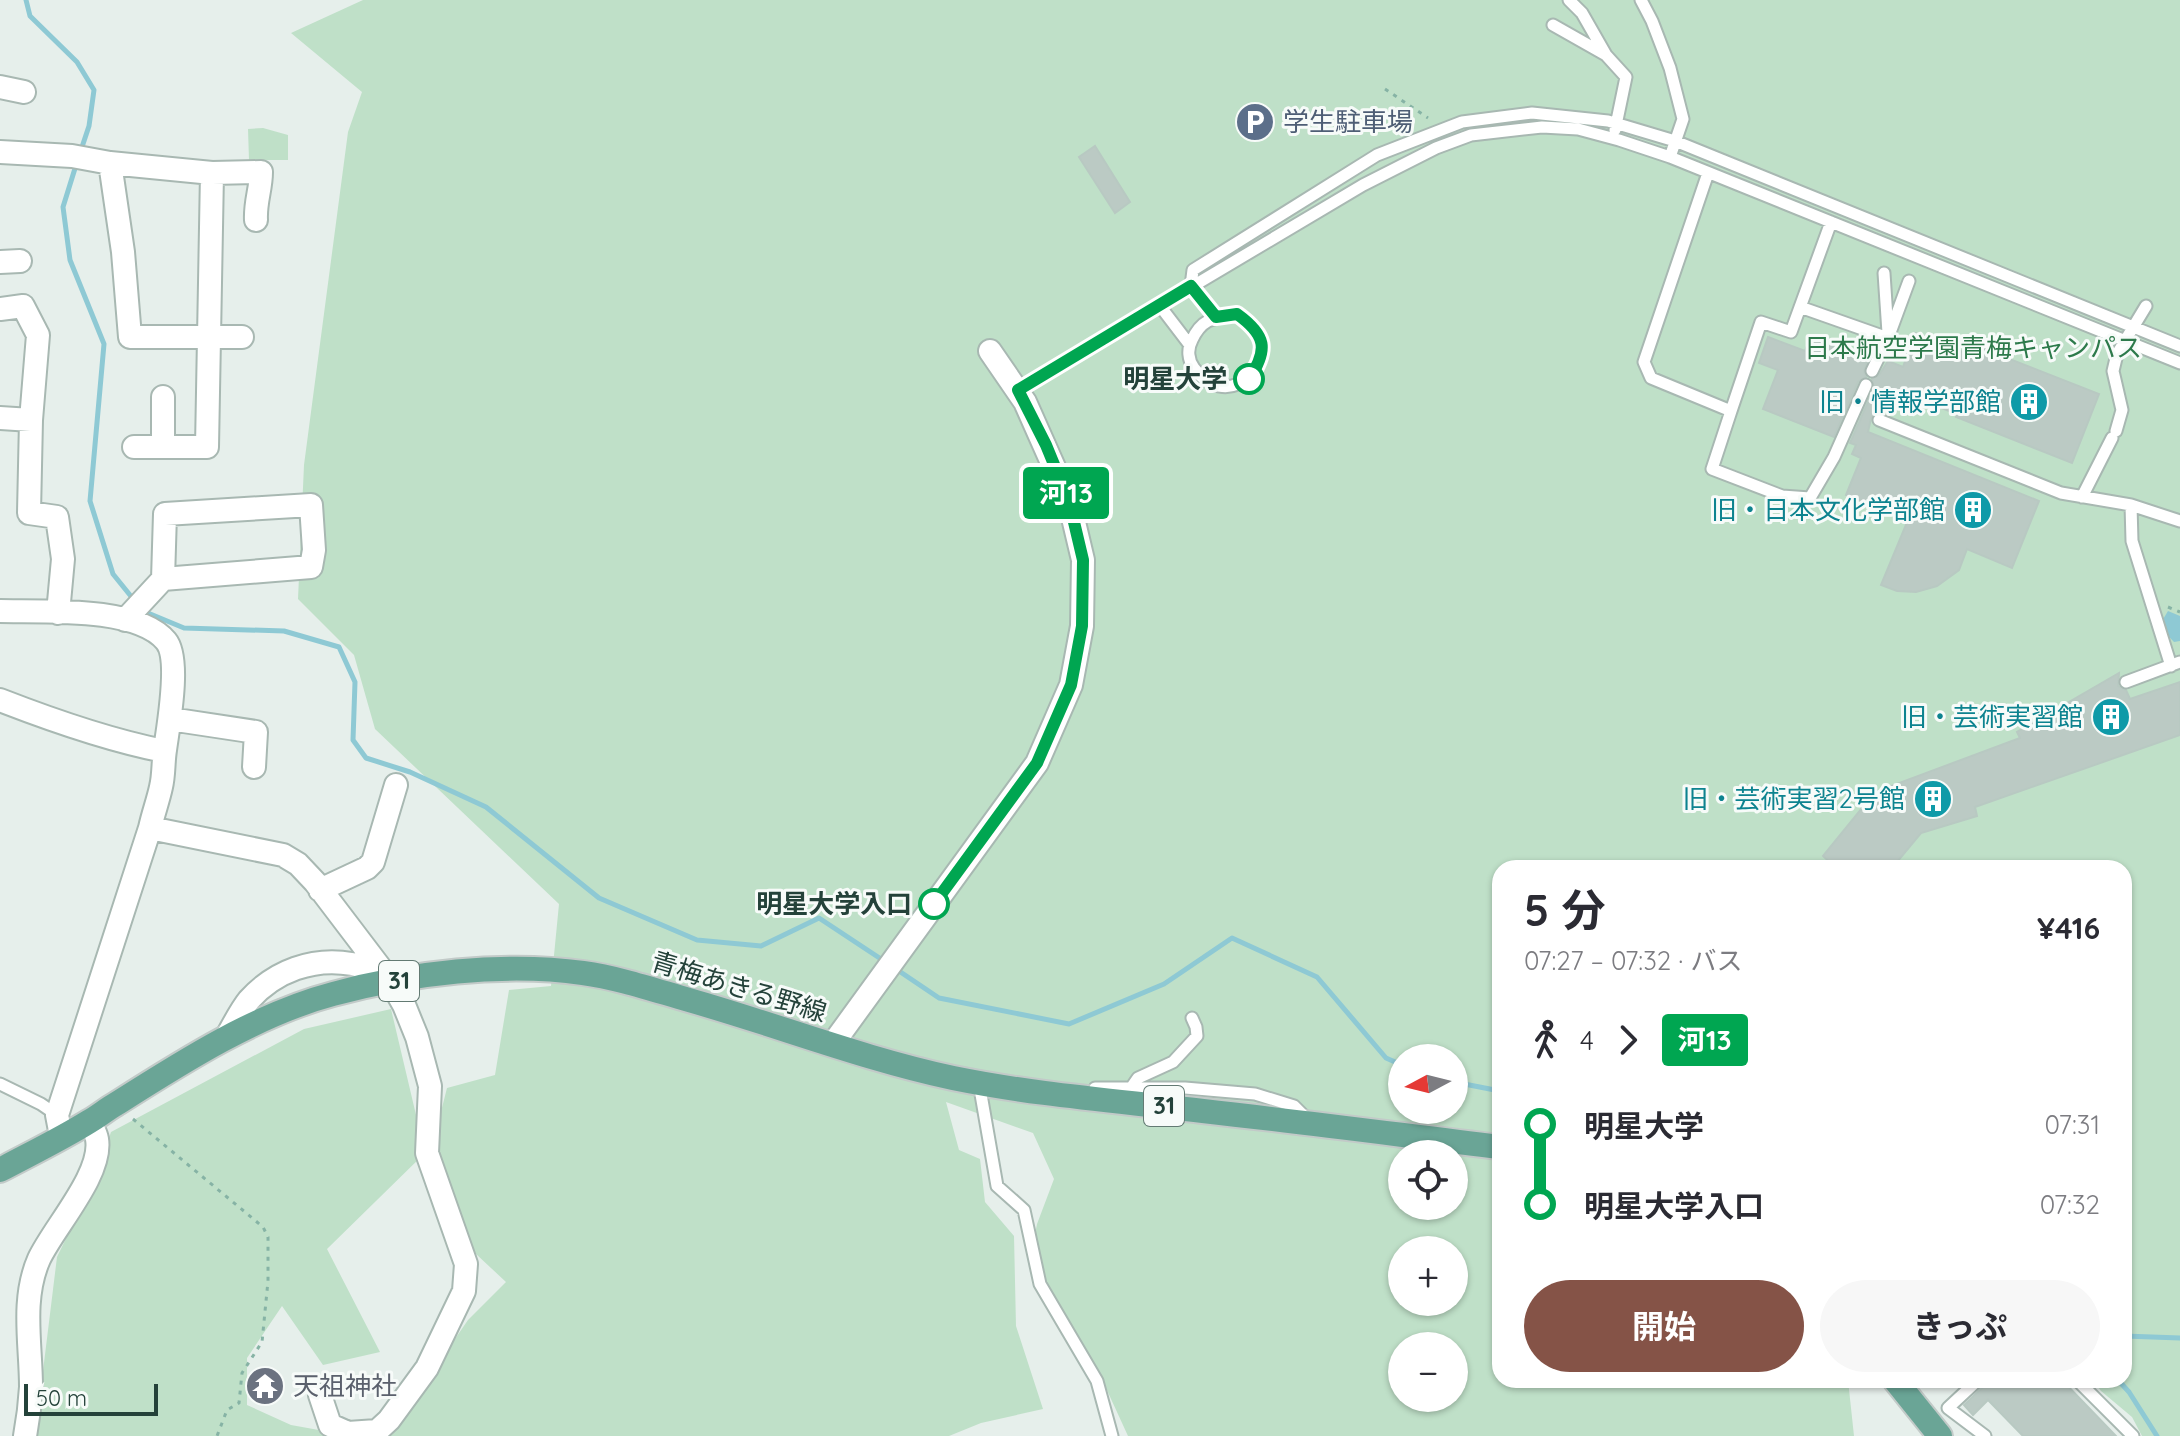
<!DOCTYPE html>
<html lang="ja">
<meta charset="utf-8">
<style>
:root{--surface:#fff;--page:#f7f7f7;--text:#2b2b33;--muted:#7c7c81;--accent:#855347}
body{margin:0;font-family:Quicksand,"Noto Sans JP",sans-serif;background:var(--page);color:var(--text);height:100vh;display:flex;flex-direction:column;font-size:30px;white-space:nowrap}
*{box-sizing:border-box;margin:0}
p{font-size:26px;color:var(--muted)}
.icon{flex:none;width:44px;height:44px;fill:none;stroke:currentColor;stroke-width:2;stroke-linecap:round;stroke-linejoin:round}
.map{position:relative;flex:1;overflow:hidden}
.panel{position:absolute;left:1492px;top:860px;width:640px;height:528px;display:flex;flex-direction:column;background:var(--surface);border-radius:24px;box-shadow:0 2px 6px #0004}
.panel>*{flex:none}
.badge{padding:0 16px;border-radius:6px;font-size:28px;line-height:52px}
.needle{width:52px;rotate:263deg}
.tools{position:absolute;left:1388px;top:1044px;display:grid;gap:16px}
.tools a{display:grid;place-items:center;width:80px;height:80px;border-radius:50%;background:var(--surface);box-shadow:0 2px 6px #0004;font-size:40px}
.scale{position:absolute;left:24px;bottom:20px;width:134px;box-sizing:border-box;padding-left:8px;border:4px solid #24423a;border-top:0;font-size:22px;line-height:28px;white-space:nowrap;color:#24423a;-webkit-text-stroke:6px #f7fbf9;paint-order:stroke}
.map>.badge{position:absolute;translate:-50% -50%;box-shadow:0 0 0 4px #fff}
.legs{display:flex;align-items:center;gap:12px;height:88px;padding:0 32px;font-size:26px}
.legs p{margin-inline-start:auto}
.head{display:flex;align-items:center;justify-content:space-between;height:136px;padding:0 32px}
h1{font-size:44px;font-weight:700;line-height:60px}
.button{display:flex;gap:16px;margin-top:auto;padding:16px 32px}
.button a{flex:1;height:92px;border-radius:48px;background:var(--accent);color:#fff;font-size:32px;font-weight:700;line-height:92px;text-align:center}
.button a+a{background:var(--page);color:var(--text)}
ul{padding:0 32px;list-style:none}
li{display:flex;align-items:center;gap:28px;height:80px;font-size:30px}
li i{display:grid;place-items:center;width:12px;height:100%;margin:0 10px;background:currentColor}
li i::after{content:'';width:20px;height:20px;margin:-10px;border:6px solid;border-radius:50%;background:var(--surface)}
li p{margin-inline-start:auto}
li:first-child i{background:linear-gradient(#0000 50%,currentColor 0)}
li:last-child i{background:linear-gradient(currentColor 50%,#0000 0)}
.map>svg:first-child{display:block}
.green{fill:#bfe0c8;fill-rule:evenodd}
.water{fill:#8ec9d4}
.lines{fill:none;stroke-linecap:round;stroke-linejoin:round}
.stream{stroke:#8ec9d4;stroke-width:5}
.building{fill:#bbcac4;stroke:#b8c9c2;stroke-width:2}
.service-casing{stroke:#a8b8b2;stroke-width:15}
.minor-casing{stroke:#a8b8b2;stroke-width:26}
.primary-casing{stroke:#c2cac8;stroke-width:28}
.path{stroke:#86b3a5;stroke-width:3;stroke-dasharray:4 6;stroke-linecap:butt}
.service{stroke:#fff;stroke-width:11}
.minor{stroke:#fff;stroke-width:22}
.primary{stroke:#6aa596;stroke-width:24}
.line-1-casing{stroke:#fff;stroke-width:18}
.line-1{stroke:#00a651;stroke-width:12}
.stop-1-dot{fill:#fff;stroke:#00a651;stroke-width:4}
.labels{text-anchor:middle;stroke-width:6;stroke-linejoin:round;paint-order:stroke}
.shield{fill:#f7fbf9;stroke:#637a73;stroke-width:2}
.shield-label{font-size:24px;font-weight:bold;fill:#24423a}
.service-label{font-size:26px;fill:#4e5e75;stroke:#f7fbf9;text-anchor:start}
.park-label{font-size:26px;fill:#2d7a4b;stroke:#f7fbf9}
.stop-label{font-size:26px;font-weight:bold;fill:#24423a;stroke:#f7fbf9;text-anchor:end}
.culture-label{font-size:26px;fill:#0d838f;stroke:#f7fbf9;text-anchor:end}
.street-label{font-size:26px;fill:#24423a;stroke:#f7fbf9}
.worship-label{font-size:26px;fill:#5b616d;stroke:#f7fbf9;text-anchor:start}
</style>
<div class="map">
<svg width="2180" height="1436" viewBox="0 0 2180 1436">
<rect width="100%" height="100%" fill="#e6efeb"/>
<path class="green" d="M 363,0 L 2180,0 L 2180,1436 L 2142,1436 L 2132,1417 L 2101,1391 L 2093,1380 L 2124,1380 L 2124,868 L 1500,868 L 1500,1380 L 1848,1380 L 1854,1436 L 1128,1436 L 1100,1375 L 1052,1307 L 1032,1249 L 1037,1224 L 1054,1179 L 1033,1133 L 946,1102 L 959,1150 L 980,1159 L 985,1202 L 1014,1236 L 1016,1326 L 1043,1409 L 981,1423 L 949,1436 L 376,1436 L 408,1407 L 468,1320 L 506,1282 L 476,1254 L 426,1171 L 447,1088 L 495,1075 L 509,990 L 551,986 L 559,904 L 375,729 L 354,655 L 298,599 L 304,465 L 348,132 L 362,92 L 291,33 ZM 1402,1058 L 1454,1058 L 1454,1110 L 1402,1110 ZM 1402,1154 L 1454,1154 L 1454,1206 L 1402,1206 ZM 1402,1250 L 1454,1250 L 1454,1302 L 1402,1302 ZM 1402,1346 L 1454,1346 L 1454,1398 L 1402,1398 Z
M 263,128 L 288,135 L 288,160 L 249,160 L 248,129 Z
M 391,1009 L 425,1153 L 327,1249 L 380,1352 L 323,1365 L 282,1306 L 247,1358 L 247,1405 L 291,1425 L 352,1436 L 35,1436 L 57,1257 L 95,1179 L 111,1132 L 304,1029 Z"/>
<path class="water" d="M 2168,611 L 2180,616 L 2180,641 L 2174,642 L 2159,626 Z"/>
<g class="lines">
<path class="stream" d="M 26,0 L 30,16 L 77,62 L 94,90 L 89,126 L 80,153
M 77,162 L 63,207 L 70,260 L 104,344 L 90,501 L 113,574 L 134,600
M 143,611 L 184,628 L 284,631 L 339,647 L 355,682 L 353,740 L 366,758 L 410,772 L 486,807 L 599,898 L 697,940 L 761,946 L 819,918 L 884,961
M 896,969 L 939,998 L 1069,1024 L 1164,984 L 1232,938 L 1317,977 L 1386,1058 L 1402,1065
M 1454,1082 L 1500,1091
M 2124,1336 L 2180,1338
M 2118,1380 L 2129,1392 L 2157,1436"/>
</g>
<path class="building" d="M 1095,146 L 1130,202 L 1115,213 L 1079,157 Z
M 1915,333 L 1975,357 L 1979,347 L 2099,394 L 2072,463 L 1956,417 L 1957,414 L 1885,386 L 1875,413 L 1871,418 L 1868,432 L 2039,501 L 2012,568 L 1967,549 L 1959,570 L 1937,586 L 1916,592 L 1897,591 L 1881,585 L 1908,520 L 1846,495 L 1861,458 L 1852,454 L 1856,445 L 1850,443 L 1874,388 L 1872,379 L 1879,375 L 1888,361 L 1903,367 Z
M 1768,337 L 1805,351 L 1810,338 L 1868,360 L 1864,371 L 1866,377 L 1858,382 L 1834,437 L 1763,409 L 1778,370 L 1759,363 Z
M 2119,673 L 2118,686 L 2126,690 L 2130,699 L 2180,682 L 2180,735 L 1975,807 L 1977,816 L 1921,833 L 1892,868 L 1836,868 L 1823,856 L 1875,792 L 2020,738 L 2017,732 Z
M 1986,1380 L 2062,1380 L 2116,1436 L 2023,1436 L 1988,1400 L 1973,1415 L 1964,1405 L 1984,1386 Z"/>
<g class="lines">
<g class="service-casing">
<path id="service" d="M 1569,0 L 1582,13 L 1606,55
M 1641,0 L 1652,21 L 1670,68 L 1683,119 L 1670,157
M 1553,25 L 1606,55 L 1626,77 L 1615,130
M 1708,173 L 1644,362 L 1651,378 L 1731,411 L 1761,322 L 1791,332 L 1831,222
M 1884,273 L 1888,333
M 1160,306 L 1189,344
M 1800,307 L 1888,338
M 1237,314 C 1241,318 1248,321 1252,325 C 1285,358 1229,417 1194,368 C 1188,360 1187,349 1192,340 C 1202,318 1214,318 1237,314 Z
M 1216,317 L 1191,286 L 1193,270 L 1377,155 L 1462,122 L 1532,113 L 1608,121 L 1675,141 L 2180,346
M 1872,371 L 1888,338 L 1909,281
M 1018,390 L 1363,185 L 1436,148 L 1471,135 L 1542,127 L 1578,129 L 1619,140 L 1670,157 L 2180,363
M 1731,411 L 1712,469 L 1782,496 L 1810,498 L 1834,457 L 1866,385
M 1879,420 L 2061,493 L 2131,505 L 2180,521
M 2116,431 L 2122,410 L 2113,371 L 2117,354 L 2146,306
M 2082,497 L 2112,438
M 2131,505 L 2132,541 L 2171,666
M 2126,682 L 2180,662
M 979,1083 L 997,1186 L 1024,1210 L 1040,1284 L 1097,1381 L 1112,1436
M 0,1084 L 41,1104 L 57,1115
M 1095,1088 L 1185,1088 L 1255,1094 L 1294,1106 L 1307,1119
M 1131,1088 L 1138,1078 L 1173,1062 L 1197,1036 L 1196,1027 L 1192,1018
M 1978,1380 L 1948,1408 L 1985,1436
M 2077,1380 L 2133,1436"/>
</g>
<g class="minor-casing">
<path id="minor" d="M 0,87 L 24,92
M 0,152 L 72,156 L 110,163 L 212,173 L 261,172 C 261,189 255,202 256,220
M 110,163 L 123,252 L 130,337 L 242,337
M 0,262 L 20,261
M 0,309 L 23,306 L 38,335 L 31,420 L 29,513 L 57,517 L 63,559 L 58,613
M 163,397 L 163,447
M 0,418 L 31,420
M 134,447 L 207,447 L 212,173
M 0,611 C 42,612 137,606 166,641 C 181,659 168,727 165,750 C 163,762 164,775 161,787 C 158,801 153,814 150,828 L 57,1115 L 61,1136
M 125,620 L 163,579 L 311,567 L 314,550 L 311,505 L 165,514 L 163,579
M 0,700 C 54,721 108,740 164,751
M 170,719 L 256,732 L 254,767
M 150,828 L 283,855 L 298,864 L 315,882 L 391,982 L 404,1005 L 417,1037 L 430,1086 L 427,1153 L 466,1264 L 464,1291 L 427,1368 L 389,1420 L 377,1431 L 348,1433 L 330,1425 L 320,1395
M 320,890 L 367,868 L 373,862 L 396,785
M 226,1038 C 233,1026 240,1011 249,1000 C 275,971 313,957 352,964 C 364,966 376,974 387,979
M 832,1045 L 1037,763 L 1071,685 L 1082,626 L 1083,560 L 1069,501 L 1025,402 L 990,351
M 25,1436 C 28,1420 30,1404 31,1387 C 31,1344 21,1300 39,1259 C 54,1227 103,1174 97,1139 C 96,1133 92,1127 90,1121"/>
</g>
<g class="primary-casing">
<path id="primary" d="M 0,1170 C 30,1154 61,1139 90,1121 C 99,1116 107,1109 116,1104 C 182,1062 257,1014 333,994 C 409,973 504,962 583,973 C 619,978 654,990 689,1000 C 777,1025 864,1059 953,1078 C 1036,1095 1120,1101 1203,1111 C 1302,1122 1401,1135 1500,1147
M 1895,1380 L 1940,1436"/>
</g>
<path class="path" d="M 1385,89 L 1428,118
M 2168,607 L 2180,612
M 133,1119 L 263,1227 L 268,1237 L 268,1281 L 262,1342 L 242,1373 L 239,1403 L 227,1410 L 217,1436"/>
<use href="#service" class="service"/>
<use href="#minor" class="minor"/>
<use href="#primary" class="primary"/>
</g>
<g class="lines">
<g class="line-1-casing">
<path id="line-1" d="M 934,904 L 1037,763 L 1071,685 L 1082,626 L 1083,560 L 1069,501 L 1046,445 L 1018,390 L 1191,286 L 1216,317 L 1237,314 C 1266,335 1269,349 1249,379"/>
</g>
<use href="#line-1" class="line-1"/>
</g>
<defs>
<g id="parking-disc" transform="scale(2)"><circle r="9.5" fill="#5c6f8a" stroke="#f7fbf9"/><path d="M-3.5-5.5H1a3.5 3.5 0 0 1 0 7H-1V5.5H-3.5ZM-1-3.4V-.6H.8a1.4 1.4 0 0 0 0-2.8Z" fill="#fff"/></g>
<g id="building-disc" transform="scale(2)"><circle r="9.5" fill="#0f9aa8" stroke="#f7fbf9"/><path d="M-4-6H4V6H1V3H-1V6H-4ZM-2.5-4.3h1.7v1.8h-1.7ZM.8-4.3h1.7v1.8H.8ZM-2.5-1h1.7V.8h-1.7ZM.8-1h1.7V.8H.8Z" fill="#fff"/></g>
<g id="temple-disc" transform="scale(2)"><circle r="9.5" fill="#6b7280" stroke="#f7fbf9"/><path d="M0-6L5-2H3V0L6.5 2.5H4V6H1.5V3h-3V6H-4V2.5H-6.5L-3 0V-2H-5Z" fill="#fff"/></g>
</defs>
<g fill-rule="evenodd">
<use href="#parking-disc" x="1255" y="122"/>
<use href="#building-disc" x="2029" y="402"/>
<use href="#building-disc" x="1973" y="510"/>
<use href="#building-disc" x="2111" y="717"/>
<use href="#building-disc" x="1933" y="799"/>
<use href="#temple-disc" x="265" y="1386"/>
</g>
<g class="stop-1-dot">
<circle cx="1249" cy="379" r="14"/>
<circle cx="934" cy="904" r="14"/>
</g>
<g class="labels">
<g class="shield">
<rect x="379" y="961" width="40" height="40" rx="6"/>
<rect x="1144" y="1086" width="40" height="40" rx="6"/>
</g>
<g class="shield-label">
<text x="399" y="989">31</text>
<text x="1164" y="1114">31</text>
</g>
<g class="service-label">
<text x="1283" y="131">学生駐車場</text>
</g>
<g class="park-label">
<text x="1973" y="357">日本航空学園青梅キャンパス</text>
</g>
<g class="stop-label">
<text x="1227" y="388">明星大学</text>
<text x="912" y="913">明星大学入口</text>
</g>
<g class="culture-label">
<text x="2001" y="411">旧・情報学部館</text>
<text x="1945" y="519">旧・日本文化学部館</text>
<text x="2083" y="726">旧・芸術実習館</text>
<text x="1905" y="808">旧・芸術実習2号館</text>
</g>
<g class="street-label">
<text transform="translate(739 987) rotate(17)" y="9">青梅あきる野線</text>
</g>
<g class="worship-label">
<text x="293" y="1395">天祖神社</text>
</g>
</g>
</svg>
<div class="tools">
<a><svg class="needle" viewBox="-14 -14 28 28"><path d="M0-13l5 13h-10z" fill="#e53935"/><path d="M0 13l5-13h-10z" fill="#7c7c81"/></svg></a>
<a><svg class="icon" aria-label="locate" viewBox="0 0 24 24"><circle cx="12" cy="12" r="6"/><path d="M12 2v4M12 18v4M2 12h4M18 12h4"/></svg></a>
<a>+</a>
<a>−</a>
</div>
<div class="scale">50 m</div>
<b class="badge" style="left:1066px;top:493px;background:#00a651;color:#fff">河13</b>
<section class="panel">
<div class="head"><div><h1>5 分</h1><p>07:27 – 07:32 · バス</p></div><b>¥416</b></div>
<div class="legs"><svg class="icon" aria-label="walk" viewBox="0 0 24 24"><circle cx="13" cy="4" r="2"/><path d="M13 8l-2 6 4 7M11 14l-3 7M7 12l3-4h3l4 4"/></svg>4<svg class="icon" aria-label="forward" viewBox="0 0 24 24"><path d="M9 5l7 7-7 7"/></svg><b class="badge" style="background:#00a651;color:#fff">河13</b></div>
<ul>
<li><i style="color:#00a651"></i><b>明星大学</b><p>07:31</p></li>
<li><i style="color:#00a651"></i><b>明星大学入口</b><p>07:32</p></li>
</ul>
<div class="button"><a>開始</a><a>きっぷ</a></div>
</section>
</div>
